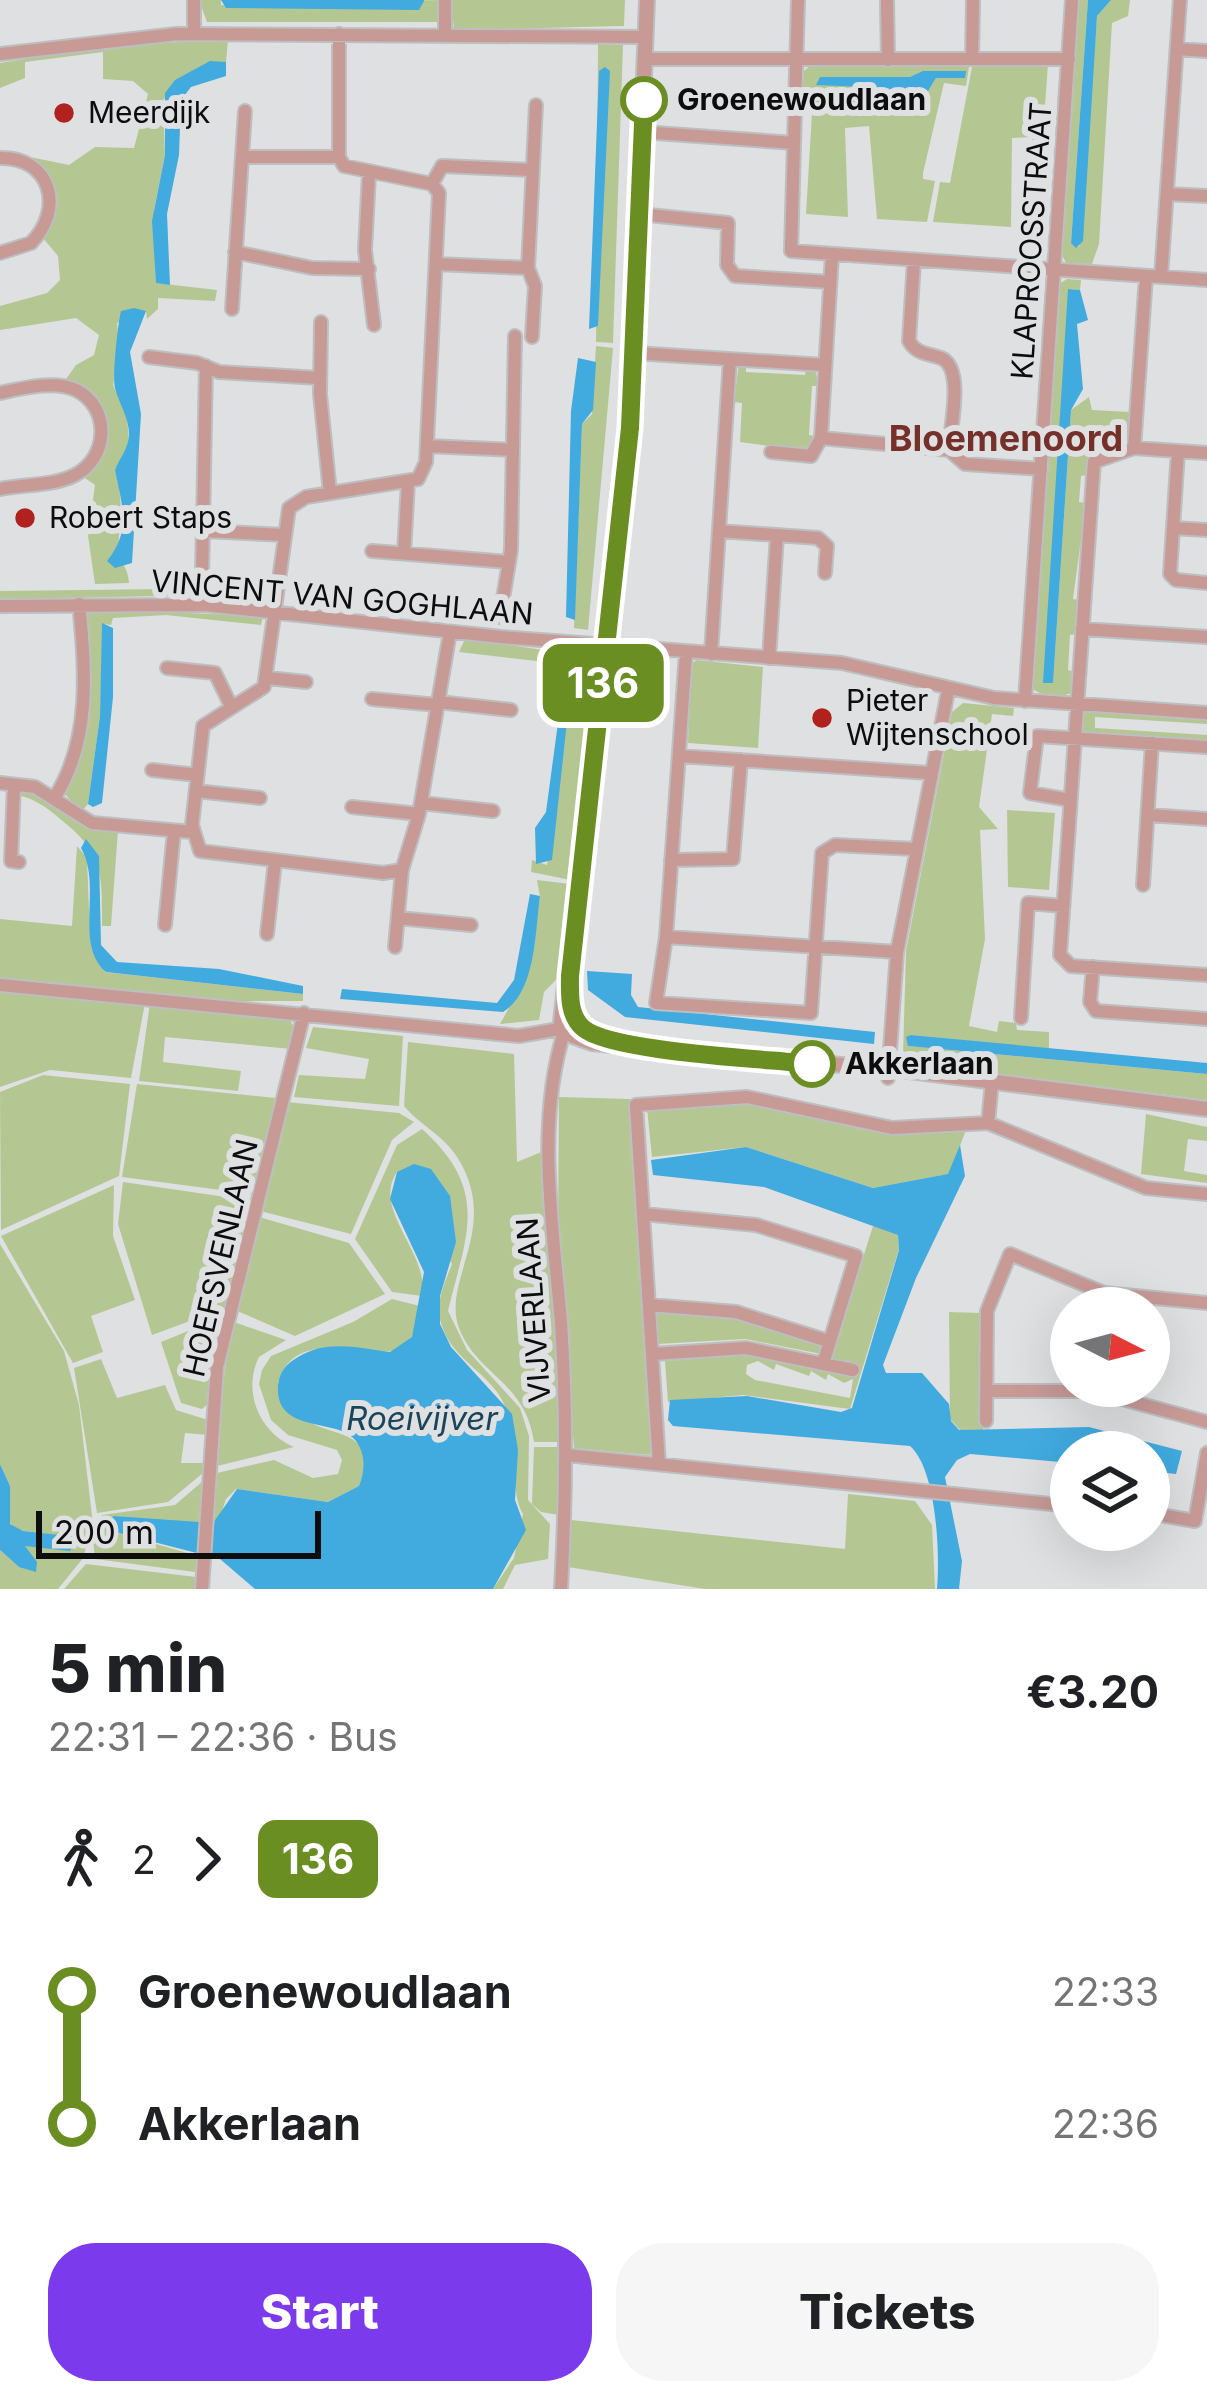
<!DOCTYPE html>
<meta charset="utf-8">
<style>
:root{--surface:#fff;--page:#f6f6f6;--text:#202124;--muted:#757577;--accent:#7c3aed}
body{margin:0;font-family:Inter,sans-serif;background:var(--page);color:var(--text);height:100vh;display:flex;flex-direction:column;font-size:45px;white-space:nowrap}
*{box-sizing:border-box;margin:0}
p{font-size:39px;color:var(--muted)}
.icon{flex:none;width:66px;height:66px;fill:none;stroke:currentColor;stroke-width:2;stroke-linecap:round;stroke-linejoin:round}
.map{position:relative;height:1589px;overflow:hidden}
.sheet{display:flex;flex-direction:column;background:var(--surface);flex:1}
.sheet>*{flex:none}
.badge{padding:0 24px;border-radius:18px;font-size:42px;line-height:78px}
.needle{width:78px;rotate:96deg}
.buttons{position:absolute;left:1050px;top:1287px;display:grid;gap:24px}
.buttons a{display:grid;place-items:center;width:120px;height:120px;border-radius:50%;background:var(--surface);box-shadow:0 12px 48px #0002;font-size:60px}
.scale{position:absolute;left:36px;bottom:30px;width:285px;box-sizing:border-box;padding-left:12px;border:6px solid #0d0d0e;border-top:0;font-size:33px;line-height:42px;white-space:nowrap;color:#0d0d0e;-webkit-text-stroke:9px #dfe0e2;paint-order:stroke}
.map>.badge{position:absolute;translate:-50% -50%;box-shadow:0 0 0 6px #fff}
.legs{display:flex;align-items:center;gap:18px;height:132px;padding:0 48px;font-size:39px}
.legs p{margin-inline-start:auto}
.head{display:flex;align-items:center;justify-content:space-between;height:204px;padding:0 48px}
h1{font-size:66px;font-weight:800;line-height:90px}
.cta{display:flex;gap:24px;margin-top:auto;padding:24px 48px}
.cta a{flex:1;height:138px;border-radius:48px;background:var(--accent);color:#fff;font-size:48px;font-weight:800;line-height:138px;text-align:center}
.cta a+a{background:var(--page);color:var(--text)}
ul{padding:0 48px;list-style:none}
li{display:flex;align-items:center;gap:42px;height:132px;font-size:45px}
li i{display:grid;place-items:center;width:18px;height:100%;margin:0 15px;background:currentColor}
li i::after{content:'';width:30px;height:30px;margin:-15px;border:9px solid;border-radius:50%;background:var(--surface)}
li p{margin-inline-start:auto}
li:first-child i{background:linear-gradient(#0000 50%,currentColor 0)}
li:last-child i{background:linear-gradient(currentColor 50%,#0000 0)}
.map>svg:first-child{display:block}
.green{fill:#b4c792;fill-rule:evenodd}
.water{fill:#41aadf}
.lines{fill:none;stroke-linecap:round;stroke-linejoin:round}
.minor-casing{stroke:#bdbec0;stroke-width:16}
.tertiary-casing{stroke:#bdbec0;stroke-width:18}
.minor{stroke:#c79a96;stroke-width:12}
.tertiary{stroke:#c79a96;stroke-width:14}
.line-1-casing{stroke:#fff;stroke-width:27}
.line-1{stroke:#6b8e23;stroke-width:18}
.stop-1-dot{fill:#fff;stroke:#6b8e23;stroke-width:6}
.poi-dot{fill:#b1211e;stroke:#dfe0e2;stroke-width:4.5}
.labels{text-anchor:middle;stroke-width:12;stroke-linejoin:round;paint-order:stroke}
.stop-label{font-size:30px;font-weight:bold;fill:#0d0d0e;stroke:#dfe0e2;text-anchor:start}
.poi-label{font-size:30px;fill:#0d0d0e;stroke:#dfe0e2;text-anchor:start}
.street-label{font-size:30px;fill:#0d0d0e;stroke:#dfe0e2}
.water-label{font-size:33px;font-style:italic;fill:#19455b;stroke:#dfe0e2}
.quarter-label{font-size:36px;font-weight:bold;fill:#76302a;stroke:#dfe0e2}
</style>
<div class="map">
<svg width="1207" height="1589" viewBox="0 0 1207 1589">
<rect width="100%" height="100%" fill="#dfe0e2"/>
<path class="green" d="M 199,0 L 221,0 L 221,5 L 440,0 L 441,22 L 207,22 Z
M 451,0 L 625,0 L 624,26 L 454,30 Z
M 1078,0 L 1088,0 L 1071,243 L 1079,247 L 1097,16 L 1111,0 L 1130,0 L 1128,16 L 1112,23 L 1099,244 L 1092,264 L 1066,263 L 1062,255 Z
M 228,40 L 226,62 L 210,62 L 163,100 L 165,155 L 154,210 L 156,283 L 217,290 L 215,301 L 158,298 L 158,309 L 147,319 L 146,311 L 117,323 L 120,353 L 113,385 L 127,417 L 129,442 L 115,470 C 125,505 118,517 119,549 C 120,565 128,566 129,583 L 95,584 L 88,536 L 95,485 L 82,476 L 103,419 L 64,382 L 76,365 L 94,355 L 99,335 L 76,318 L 0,330 L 0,306 L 47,293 L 60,280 L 58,256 L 42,237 C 60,208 59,179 30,157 L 69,165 L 95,147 L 134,148 L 148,94 L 133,81 L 103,79 L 103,52 L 25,62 L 25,78 L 0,88 L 0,63 L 113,45 Z
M 598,44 L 623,45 L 613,343 L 596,342 Z
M 1048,64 L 1042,147 L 1033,147 L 1032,137 L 1012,138 L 1011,227 L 933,222 L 940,182 L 950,183 L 972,67 Z
M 811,65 L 969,67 L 966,86 L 944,83 L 923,173 L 923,179 L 935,181 L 927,222 L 877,219 L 869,126 L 845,128 L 848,217 L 806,214 L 813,96 L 802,94 L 804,71 ZM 820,77 L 964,78 L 936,78 L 913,115 L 888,88 Z
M 1067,279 L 1081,280 L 1080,290 L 1069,289 L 1053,682 L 1071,410 L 1089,397 L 1092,410 L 1130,412 L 1128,443 L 1096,453 L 1088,475 L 1081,476 L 1079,502 L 1086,503 L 1073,599 L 1079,600 L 1077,634 L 1070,635 L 1068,670 L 1075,672 L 1074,691 C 1064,699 1041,697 1032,688 L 1059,284 Z
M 596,346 L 613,348 L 588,630 L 574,628 L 582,424 L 592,414 Z
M 739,364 L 746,365 L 746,372 L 805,375 L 806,369 L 815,370 L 819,386 L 812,386 L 809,435 L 815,436 L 814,452 L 740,442 L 742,403 L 734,402 Z
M 164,589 L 264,598 L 263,606 L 164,596 L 0,599 L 0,591 Z
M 84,609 L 263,616 L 261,625 L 166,615 L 113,618 L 111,625 L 103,624 L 100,716 L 88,804 L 81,812 L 63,792 L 83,740 Z
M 465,639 L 580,655 L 592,662 L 571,880 L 531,872 L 532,860 L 547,865 L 572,672 L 563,664 L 459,652 Z
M 696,660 L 763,667 L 758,748 L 688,743 L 691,665 Z
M 963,703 L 1014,708 L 1013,716 L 992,714 L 979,807 L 998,829 L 980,830 L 985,939 L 969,1026 L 997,1032 L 999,1021 L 1016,1023 L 1017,1030 L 1049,1032 L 1049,1049 L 911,1035 L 909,1046 L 1207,1074 L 1207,1100 L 912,1063 L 903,1056 L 906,951 L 952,712 Z
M 1085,710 L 1207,717 L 1207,724 L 1095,717 L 1095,728 L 1207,735 L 1207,742 L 1087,734 L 1081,730 Z
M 20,787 L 118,830 L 111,926 L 102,926 C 102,872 104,853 59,818 C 46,807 35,799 18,795 Z
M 1007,810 L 1055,813 L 1049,890 L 1008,887 Z
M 77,846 L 87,858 L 90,937 L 105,972 L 303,994 L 303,1001 L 200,1001 L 0,979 L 0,919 L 72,926 Z
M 537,880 L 570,884 L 560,976 L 544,992 L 539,1020 L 500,1024 L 525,979 L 540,897 Z
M 0,987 L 145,1003 L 131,1078 L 50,1070 L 0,1087 Z
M 150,1003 L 289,1019 L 297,1032 L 292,1049 L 165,1037 L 163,1062 L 241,1071 L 238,1091 L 139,1081 Z
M 313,1027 L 403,1036 L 399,1106 L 294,1097 L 299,1075 L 365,1079 L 369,1059 L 306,1048 Z
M 408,1042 L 514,1054 L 517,1162 L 544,1151 L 561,1442 L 534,1442 C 525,1381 477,1375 459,1328 C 441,1280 502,1227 457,1157 C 443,1135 420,1125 404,1106 Z
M 43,1075 L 130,1084 L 119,1176 L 1,1230 L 0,1092 Z
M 137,1084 L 276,1098 L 251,1194 L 122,1177 Z
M 559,1097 L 630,1099 L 653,1451 L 649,1455 L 574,1448 L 558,1241 Z
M 286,1102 L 399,1113 L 414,1122 L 392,1140 L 351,1234 L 264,1212 L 260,1206 Z
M 747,1102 L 874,1131 L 966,1130 L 949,1174 L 873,1188 L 746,1147 L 652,1157 L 647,1108 Z
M 1146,1114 L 1207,1127 L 1207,1141 L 1188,1139 L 1184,1171 L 1207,1175 L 1207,1183 L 1141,1174 Z
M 422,1129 C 491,1191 466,1235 448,1311 L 467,1350 L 520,1408 L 529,1436 L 528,1500 L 550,1524 L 548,1559 L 515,1565 L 503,1589 L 493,1589 L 514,1558 L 523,1514 C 508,1490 521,1442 505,1406 C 492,1374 453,1361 442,1326 C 434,1304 444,1285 452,1264 L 397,1172 C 371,1210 430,1253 422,1296 L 392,1292 L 355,1239 L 397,1145 Z
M 123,1182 L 253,1201 L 225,1308 L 152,1335 L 118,1224 Z
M 114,1185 L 113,1236 L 135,1300 L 91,1316 L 103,1352 L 73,1363 L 1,1236 Z
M 259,1217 L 349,1243 L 385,1294 L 295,1336 L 235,1310 Z
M 874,1223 L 898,1235 L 899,1249 L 850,1409 L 743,1395 L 668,1402 L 665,1361 L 745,1355 L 855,1376 L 831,1358 ZM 758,1361 L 774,1370 L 776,1364 L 809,1376 L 811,1371 L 826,1380 L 828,1374 L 844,1383 L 853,1379 L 850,1398 L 755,1380 L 746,1374 L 747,1365 Z
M 0,1244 L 64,1351 L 79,1405 L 92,1516 L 84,1557 L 58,1589 L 0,1589 L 0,1550 L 19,1567 L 28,1556 L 25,1546 L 78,1538 L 17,1530 L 6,1519 L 10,1486 L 0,1464 Z
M 392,1299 L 420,1306 L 412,1337 L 399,1350 C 361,1359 296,1326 278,1382 C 296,1455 387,1408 359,1486 L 328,1502 L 236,1489 L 226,1499 L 219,1520 L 209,1524 L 212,1478 L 217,1473 L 274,1460 L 313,1478 L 338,1474 L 342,1460 L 337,1450 L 288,1435 L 271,1420 L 259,1384 L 262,1370 L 271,1356 L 353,1322 Z
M 654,1310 L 735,1315 L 825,1343 L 821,1354 L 745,1339 L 658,1344 Z
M 949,1312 L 981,1313 L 983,1431 L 960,1430 L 950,1419 Z
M 231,1321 L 286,1340 L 259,1357 C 242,1391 259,1432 294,1447 L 213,1467 Z
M 208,1323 L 220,1332 L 209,1403 L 202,1409 L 181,1403 L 161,1342 Z
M 101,1359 L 117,1398 L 165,1385 L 176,1410 L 208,1420 L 208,1435 L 185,1433 L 181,1463 L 204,1463 L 203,1473 L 168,1502 L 97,1513 L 74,1368 Z
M 534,1447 L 561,1447 L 559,1515 L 541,1512 L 532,1504 Z
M 203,1481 L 200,1525 L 114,1516 L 107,1530 L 198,1556 L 195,1572 L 95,1559 L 92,1531 L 102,1515 L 175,1505 Z
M 848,1494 L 915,1501 L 932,1525 L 935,1589 L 705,1589 L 568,1567 L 571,1520 L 845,1549 Z
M 86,1564 L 196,1577 L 196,1589 L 64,1589 Z"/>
<path class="water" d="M 221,0 L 424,0 L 424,1 L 419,10 L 226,8 Z
M 1088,0 L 1111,0 L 1097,16 L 1083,241 L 1076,248 L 1071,243 Z
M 210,61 L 226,62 L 226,76 L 191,87 L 181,100 L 179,155 L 167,214 L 170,285 L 156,283 L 152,221 L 165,155 L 165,93 L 175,80 Z
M 605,67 L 610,71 L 598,326 L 589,329 L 599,71 Z
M 923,71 L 966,71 L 965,78 L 936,78 L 913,116 L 888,88 L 816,85 L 820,77 L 910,77 Z
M 1068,289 L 1080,290 L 1088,320 L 1077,324 L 1083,389 L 1071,410 L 1053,683 L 1043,683 Z
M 134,308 L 146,311 L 130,352 L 141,414 L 132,563 L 115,568 L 107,561 C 132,530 122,506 115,470 C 119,459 129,447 129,435 C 129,417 119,404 115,388 C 112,378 118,322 121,311 Z
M 578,358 L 596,362 L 593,410 L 582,424 L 575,620 L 566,617 L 571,411 Z
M 102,623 L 113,628 L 113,697 L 102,803 L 93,807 L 88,804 L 100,716 Z
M 565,671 L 572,675 L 552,860 L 536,864 L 535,828 L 546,812 Z
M 86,839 L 99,856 L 101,945 L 117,962 L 219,969 L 303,986 L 303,994 L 106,972 C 73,943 103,886 81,848 Z
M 530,894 L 540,896 C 535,932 536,992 503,1012 L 340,999 L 342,989 L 497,1003 L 514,980 Z
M 587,971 L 632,974 L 631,995 L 638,1007 L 875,1032 L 874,1044 L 625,1017 L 588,990 Z
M 911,1035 L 1207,1063 L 1207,1074 L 908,1046 L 906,1037 Z
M 960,1145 L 965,1176 L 916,1278 L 883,1365 L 886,1373 L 922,1373 L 949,1404 L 951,1421 L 959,1430 L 1089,1427 L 1182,1451 L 1176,1474 L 1149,1471 L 1149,1452 L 1071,1452 L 1071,1463 L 970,1454 L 957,1460 L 945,1477 L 962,1561 L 959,1589 L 937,1589 C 940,1554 937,1470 910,1446 L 673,1426 L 668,1420 L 670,1400 L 747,1396 L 841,1412 L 852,1408 L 899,1250 L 898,1235 L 764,1187 L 653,1175 L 651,1160 L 746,1147 L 873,1188 L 948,1174 Z
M 414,1164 L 431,1169 L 450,1196 L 456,1242 L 440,1296 L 440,1324 L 451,1347 L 512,1414 L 518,1450 L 515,1500 L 526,1530 L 493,1589 L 255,1589 L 220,1559 L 107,1530 L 102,1525 L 114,1516 L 213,1523 L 237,1489 L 328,1502 L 359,1486 C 365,1470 366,1455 356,1441 C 339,1417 275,1435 278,1386 C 279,1372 286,1364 298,1357 C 327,1339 359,1348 390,1352 L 412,1337 L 424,1272 L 390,1199 L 397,1172 Z
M 0,1464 L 10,1486 L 10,1524 L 23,1531 L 78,1537 L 70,1551 L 25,1546 L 37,1562 L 36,1572 L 19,1567 L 0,1550 Z"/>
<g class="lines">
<g class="minor-casing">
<path id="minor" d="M 798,0 L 791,251 L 1207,280
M 887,0 L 888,60
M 194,34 L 194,0
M 339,34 L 339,157 L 344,166 L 432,184 L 439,193 L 426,462 L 418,479 L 306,497 L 289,508 L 264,687 L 203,726 L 192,825 L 200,851 L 383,873 L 402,870 L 419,814 L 450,632
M 445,35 L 445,0
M 1177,49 L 1207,51
M 0,54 L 177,34 L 645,37
M 645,59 L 1069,59
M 972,59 L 973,0
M 642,132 L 794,143
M 246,157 L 339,157
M 0,158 C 51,157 65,209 31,243 L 0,253
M 369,174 L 365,250 L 374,325
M 432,184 L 442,166 L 533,170
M 1167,194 L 1207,196
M 639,214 L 728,223 L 727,265 L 735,276 L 830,282
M 235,252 L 312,268 L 369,269
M 914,261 L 909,341 C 916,354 927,353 941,358 C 965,368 950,428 949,450
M 436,264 L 528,268
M 1161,277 L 1180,0
M 232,309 L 245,111
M 321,322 L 320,394 L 330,493
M 532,337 L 535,286 L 528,268 L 536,105
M 634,353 L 824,365
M 149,357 L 197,363 L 219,372 L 319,378
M 0,393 C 23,388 54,380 76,390 C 111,407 109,458 75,475 C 54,486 24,484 0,489
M 821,438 L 832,255
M 427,446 L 513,450
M 1134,448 L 1146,276
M 1178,451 L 1170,574 L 1176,580 L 1207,583
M 771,452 L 811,456 L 821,438 L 949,450 L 965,464 L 1041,469
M 1207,453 L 1134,448 L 1094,462 L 1060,955 L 1071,966 L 1207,975
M 1173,528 L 1207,530
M 205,531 L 284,535
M 719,531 L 818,538 L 827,546 L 825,573
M 372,551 L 508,562
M 404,553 L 408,482
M 202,578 L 206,366
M 0,606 L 205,605 L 501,637 L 842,663 L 994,698 L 1207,713
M 500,617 L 511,550 L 515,336
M 1082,629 L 1207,637
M 686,653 L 666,937 L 656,1003 L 811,1013 L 822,853 L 835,845 L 915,849
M 711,654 L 730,359
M 769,658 L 777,535
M 167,668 L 215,673 L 231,706
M 268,678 L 306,682
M 372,699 L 438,705
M 1025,701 L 1072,0
M 438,702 L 511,710
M 679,756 L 929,773
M 152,770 L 197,775
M 0,783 L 35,787 L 92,823 L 192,832
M 14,785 L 11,861 L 19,862
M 196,791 L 260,798
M 55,797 C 91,740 86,669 79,604
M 1070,800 L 1030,793 L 1037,736 L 1207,747
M 421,803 L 493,811
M 352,807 L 419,814
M 1148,815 L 1207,819
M 671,860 L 733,859 L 741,760
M 1143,885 L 1152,743
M 398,918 L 471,925
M 165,925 L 174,831
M 267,934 L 275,861
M 666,937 L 897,952
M 395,947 L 402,870
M 1093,967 L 1090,1002 L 1096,1011 L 1207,1019
M 0,985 L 519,1036 L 571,1027
M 1021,1018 L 1028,903 L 1063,906
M 888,1078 L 897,952 L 948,691
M 988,1123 L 992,1082
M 643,1214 L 756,1225 L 856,1256 L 823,1364
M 649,1305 L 736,1312 L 828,1341
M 652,1354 L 746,1348 L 853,1370
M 986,1391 L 1093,1391 L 1207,1422
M 986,1421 L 987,1311 L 1010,1254 L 1104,1293 L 1207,1303
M 566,1455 L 1071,1506
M 659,1464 L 636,1105 L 747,1097 L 892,1128 L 988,1123 L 1146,1188 L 1207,1194
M 1149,1513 L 1195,1521 L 1207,1453
M 202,1589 L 217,1367 L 304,1013
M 561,1589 C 566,1500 567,1411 561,1322 C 553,1227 535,1122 565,1029"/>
</g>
<g class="tertiary-casing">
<path id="tertiary" d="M 565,985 L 561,1023 L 573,1036 L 592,1043 L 910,1071 L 1207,1109
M 614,1042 L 582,1028 L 570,994 L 630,428 L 647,0"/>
</g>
<use href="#minor" class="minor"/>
<use href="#tertiary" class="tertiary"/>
</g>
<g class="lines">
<g class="line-1-casing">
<path id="line-1" d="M 644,100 L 630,428 L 570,976 C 570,993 568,1015 583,1028 C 610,1052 768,1059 812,1064"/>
</g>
<use href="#line-1" class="line-1"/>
</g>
<g class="stop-1-dot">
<circle cx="644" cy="100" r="21"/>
<circle cx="812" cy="1064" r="21"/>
</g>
<g class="poi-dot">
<circle cx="64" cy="113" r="12"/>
<circle cx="25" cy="518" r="12"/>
<circle cx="822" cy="718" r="12"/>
</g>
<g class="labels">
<g class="stop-label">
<text x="677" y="110">Groenewoudlaan</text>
<text x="845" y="1074">Akkerlaan</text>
</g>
<g class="poi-label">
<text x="88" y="123">Meerdijk</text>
<text x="49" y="528">Robert Staps</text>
<text x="846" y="711">Pieter<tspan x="846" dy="34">Wijtenschool</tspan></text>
</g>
<g class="street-label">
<text transform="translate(1032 241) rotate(-86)" y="10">KLAPROOSSTRAAT</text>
<text transform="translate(342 598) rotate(5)" y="10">VINCENT VAN GOGHLAAN</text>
<text transform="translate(221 1258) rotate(-77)" y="10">HOEFSVENLAAN</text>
<text transform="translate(534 1310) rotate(-94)" y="10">VIJVERLAAN</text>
</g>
<g class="water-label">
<text x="422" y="1430">Roeivijver</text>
</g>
<g class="quarter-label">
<text x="1006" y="451">Bloemenoord</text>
</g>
</g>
</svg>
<div class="buttons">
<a><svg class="needle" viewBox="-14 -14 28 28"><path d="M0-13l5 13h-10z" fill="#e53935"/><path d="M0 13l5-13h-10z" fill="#757577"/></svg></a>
<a><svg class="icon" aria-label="layers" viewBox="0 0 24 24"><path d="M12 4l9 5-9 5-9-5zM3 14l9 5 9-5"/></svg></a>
</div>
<div class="scale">200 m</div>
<b class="badge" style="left:603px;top:683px;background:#6b8e23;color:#fff">136</b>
</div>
<section class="sheet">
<div class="head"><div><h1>5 min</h1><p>22:31 – 22:36 · Bus</p></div><b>€3.20</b></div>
<div class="legs"><svg class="icon" aria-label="walk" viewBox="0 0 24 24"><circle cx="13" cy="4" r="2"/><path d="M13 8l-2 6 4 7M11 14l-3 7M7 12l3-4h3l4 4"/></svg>2<svg class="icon" aria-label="forward" viewBox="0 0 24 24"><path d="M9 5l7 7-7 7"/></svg><b class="badge" style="background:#6b8e23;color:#fff">136</b></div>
<ul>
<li><i style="color:#6b8e23"></i><b>Groenewoudlaan</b><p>22:33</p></li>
<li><i style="color:#6b8e23"></i><b>Akkerlaan</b><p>22:36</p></li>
</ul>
<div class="cta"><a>Start</a><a>Tickets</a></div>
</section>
